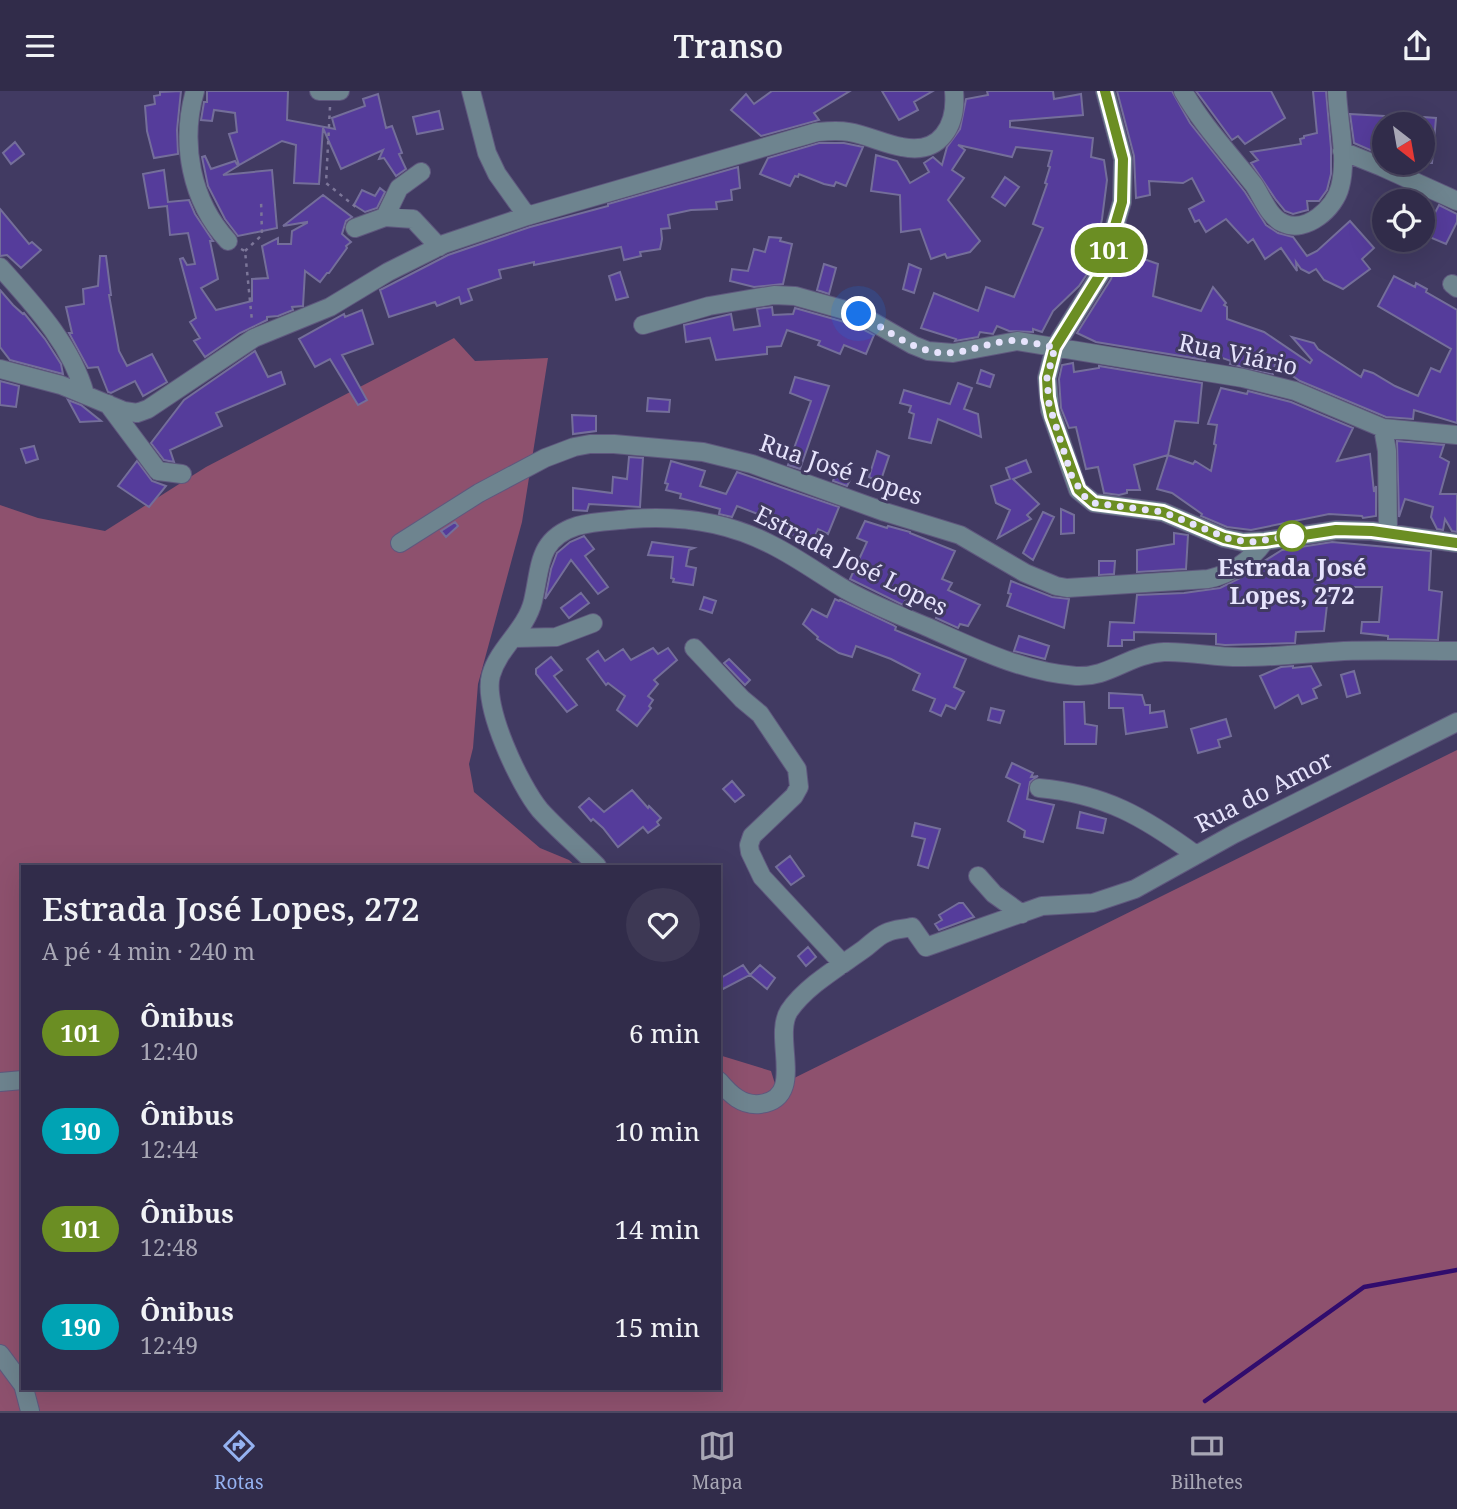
<!DOCTYPE html>
<html lang="pt">
<meta charset="utf-8">
<style>
:root{--surface:#312c4a;--page:#3d3854;--text:#f1f3f6;--muted:#a8a7b5;--line:#4c4862;--accent:#95b2f1}
body{margin:0;font-family:"Noto Serif",serif;background:var(--page);color:var(--text);height:100vh;display:flex;flex-direction:column;font-size:26px;white-space:nowrap}
*{box-sizing:border-box;margin:0}
p{font-size:23px;color:var(--muted)}
.icon{flex:none;width:38px;height:38px;fill:none;stroke:currentColor;stroke-width:2;stroke-linecap:round;stroke-linejoin:round}
.map{position:relative;flex:1;overflow:hidden}
.sheet{position:absolute;left:21px;top:774px;width:700px;height:525px;display:flex;flex-direction:column;background:var(--surface);border-radius:0px;box-shadow:0 7px 28px #0002,0 0 0 2px var(--line)}
.sheet>*{flex:none}
.badge{padding:0 14px;border-radius:23px;font-size:24px;line-height:46px}
.needle{width:46px;rotate:149deg}
.buttons{position:absolute;left:1372px;top:21px;display:grid;gap:14px}
.buttons a{display:grid;place-items:center;width:63px;height:63px;border-radius:50%;background:var(--surface);box-shadow:0 7px 28px #0002,0 0 0 2px var(--line);font-size:35px}
.you{position:absolute;width:35px;height:35px;margin:-18px;border:5px solid #fff;border-radius:50%;background:#1a73e8;box-shadow:0 0 0 10px #1a73e833}
.map>.badge{position:absolute;translate:-50% -50%;box-shadow:0 0 0 4px #fff}
.round{display:grid;place-items:center;flex:none;width:74px;height:74px;border-radius:37px;background:var(--page)}
.summary{display:flex;align-items:center;justify-content:space-between;height:119px;padding:0 21px}
h1{font-size:33px;font-weight:600;line-height:52px}
ul{padding:0;list-style:none}
li{display:flex;align-items:center;gap:21px;height:98px;padding:0 21px}
li div{flex:1}
li b{display:block;font-size:26px}
li em{font-style:normal}
li .badge{min-width:77px;font-weight:700;text-align:center}
header{display:flex;justify-content:space-between;align-items:center;height:91px;padding:0 21px;background:var(--surface);font-size:32px;font-weight:600}
.menu{display:flex;justify-content:space-around;align-items:center;height:98px;border-top:2px solid var(--line);background:var(--surface);font-size:19px;color:var(--muted)}
.menu a{display:grid;justify-items:center;gap:4px}
.menu .current{color:var(--accent)}
.map>svg:first-child{display:block}
.green{fill:#8e516e}
.lines{fill:none;stroke-linecap:round;stroke-linejoin:round}
.stream{stroke:#310c6d;stroke-width:4.5}
.building{fill:#553c9b;stroke:#746e9a;stroke-width:2}
.minor-casing{stroke:#5f587e;stroke-width:20}
.path{stroke:#7c7699;stroke-width:2.5;stroke-dasharray:3.5 5;stroke-linecap:butt}
.minor{stroke:#6e848f;stroke-width:18}
.line-casing{stroke:#fff;stroke-width:16}
.line{stroke:#6b8e23;stroke-width:10}
.walk{stroke:#e6e3fc;stroke-width:7;stroke-dasharray:0 12.6}
.stop-dot{fill:#fff;stroke:#6b8e23;stroke-width:3.5}
.labels{text-anchor:middle;stroke-width:6;stroke-linejoin:round;paint-order:stroke}
.street-label{font-size:24px;fill:#e6e3fc;stroke:#413a62}
.stop-label{font-size:24px;font-weight:bold;fill:#e6e3fc;stroke:#413a62}
</style>
<header><svg class="icon" aria-label="menu" viewBox="0 0 24 24"><path d="M4 6h16M4 12h16M4 18h16"/></svg>Transo<svg class="icon" aria-label="share" viewBox="0 0 24 24"><path d="M12 15V3M7 8l5-5 5 5M5 13v7h14v-7"/></svg></header>
<div class="map">
<svg width="1457" height="1320" viewBox="0 0 1457 1320">
<rect width="100%" height="100%" fill="#413a62"/>
<path class="green" d="M 454,247 L 475,270 L 548,267 L 522,431 L 478,593 L 473,657 L 469,673 L 474,701 L 540,757 L 569,769 L 576,775 L 23,775 L 23,1297 L 719,1297 L 719,964 L 771,980 L 776,996 L 1457,659 L 1457,1320 L 0,1320 L 0,414 L 38,427 L 105,440 L 206,376 Z"/>
<g class="lines">
<path class="stream" d="M 1205,1310 L 1364,1196 L 1457,1179"/>
</g>
<path class="building" d="M 181,0 L 177,39 L 178,63 L 154,67 L 147,40 L 145,15 L 155,13 L 154,5 L 160,4 L 160,1 Z
M 207,0 L 288,0 L 287,29 L 335,38 L 332,27 L 365,15 L 363,8 L 378,3 L 386,37 L 392,35 L 402,62 L 399,63 L 406,78 L 396,85 L 384,67 L 379,68 L 383,59 L 341,78 L 323,37 L 319,93 L 294,92 L 296,54 L 282,50 L 239,74 L 229,43 L 237,41 L 235,22 L 214,19 L 212,30 L 201,29 L 204,11 L 207,11 Z
M 772,0 L 850,0 L 814,22 L 819,29 L 761,45 L 731,19 L 746,3 L 754,13 Z
M 882,0 L 933,0 L 914,11 L 918,19 L 899,29 Z
M 987,0 L 1053,0 L 1054,8 L 1081,3 L 1083,24 L 1010,30 L 1010,36 L 1093,47 L 1091,66 L 1104,69 L 1107,89 L 1102,128 L 1091,177 L 1079,195 L 1053,220 L 1042,241 L 1033,238 L 1033,241 L 1009,240 L 997,235 L 993,243 L 980,241 L 978,246 L 955,250 L 956,248 L 921,237 L 934,202 L 978,220 L 986,196 L 1014,206 L 1043,137 L 1033,133 L 1047,93 L 1045,92 L 1050,76 L 1048,75 L 1052,60 L 1016,56 L 1012,66 L 958,54 L 965,59 L 952,79 L 964,87 L 948,109 L 980,150 L 970,161 L 947,167 L 945,163 L 931,168 L 920,138 L 901,141 L 900,104 L 871,100 L 876,64 L 897,70 L 910,92 L 929,81 L 924,72 L 933,66 L 942,74 L 947,56 L 960,38 L 966,8 L 988,4 Z
M 1117,0 L 1172,0 L 1190,32 L 1245,101 L 1266,134 L 1278,142 L 1293,146 L 1307,165 L 1317,160 L 1350,130 L 1374,157 L 1362,168 L 1370,178 L 1343,198 L 1324,189 L 1316,178 L 1309,182 L 1301,178 L 1296,171 L 1297,180 L 1281,157 L 1265,168 L 1253,148 L 1248,152 L 1226,128 L 1206,141 L 1199,129 L 1195,131 L 1189,118 L 1204,110 L 1192,87 L 1183,92 L 1149,90 L 1150,104 L 1136,107 L 1134,65 Z
M 1196,0 L 1271,0 L 1285,27 L 1245,53 L 1238,45 L 1232,49 Z
M 1313,0 L 1326,0 L 1331,57 L 1331,83 L 1327,99 L 1319,110 L 1307,110 L 1308,119 L 1293,123 L 1285,120 L 1276,109 L 1251,72 L 1258,69 L 1251,61 L 1301,53 L 1300,48 L 1304,47 L 1304,45 L 1317,42 Z
M 439,20 L 443,38 L 417,43 L 413,26 Z
M 1350,23 L 1384,25 L 1384,65 L 1354,52 Z
M 1423,26 L 1436,27 L 1432,72 L 1423,72 Z
M 15,51 L 24,63 L 11,73 L 3,62 Z
M 819,52 L 844,52 L 863,56 L 846,95 L 836,91 L 834,95 L 824,93 L 799,83 L 798,86 L 795,85 L 790,95 L 760,83 L 768,67 Z
M 205,65 L 211,78 L 235,70 L 238,75 L 223,84 L 272,79 L 277,137 L 238,145 L 225,128 L 208,95 L 202,66 Z
M 738,76 L 740,97 L 731,99 L 732,109 L 716,111 L 717,118 L 691,119 L 668,124 L 670,137 L 661,138 L 662,148 L 660,158 L 640,161 L 641,165 L 624,169 L 621,156 L 534,174 L 534,171 L 499,179 L 501,187 L 468,198 L 472,209 L 461,213 L 459,206 L 437,215 L 435,211 L 389,226 L 380,199 L 448,164 L 530,136 L 608,115 L 608,113 Z
M 164,79 L 168,111 L 189,109 L 195,123 L 213,150 L 210,150 L 218,188 L 201,197 L 216,219 L 252,210 L 252,188 L 268,187 L 262,155 L 278,147 L 278,153 L 291,153 L 292,140 L 307,132 L 307,131 L 283,135 L 323,104 L 352,126 L 346,130 L 342,143 L 351,151 L 346,155 L 347,157 L 329,182 L 327,182 L 320,191 L 305,180 L 303,215 L 292,216 L 293,219 L 278,225 L 267,226 L 267,229 L 240,242 L 205,266 L 194,250 L 200,247 L 190,231 L 196,227 L 180,168 L 183,167 L 187,174 L 195,173 L 188,142 L 170,144 L 167,115 L 149,117 L 143,83 Z
M 1005,86 L 1019,96 L 1005,115 L 992,106 Z
M 380,97 L 385,101 L 377,117 L 365,121 L 354,114 L 362,99 L 375,105 Z
M 1439,114 L 1457,123 L 1457,131 L 1446,153 L 1427,145 L 1431,136 L 1428,135 Z
M 0,118 L 29,153 L 32,151 L 41,159 L 21,177 L 7,164 L 0,165 Z
M 769,146 L 781,147 L 780,150 L 792,153 L 783,193 L 754,196 L 730,190 L 732,178 L 748,180 L 754,158 L 765,161 Z
M 100,165 L 106,165 L 111,204 L 109,204 L 119,260 L 127,275 L 152,263 L 167,291 L 143,305 L 135,290 L 111,302 L 108,301 L 98,276 L 88,277 L 69,242 L 72,242 L 66,216 L 84,213 L 83,198 L 98,195 Z
M 1138,166 L 1158,173 L 1153,205 L 1201,220 L 1213,196 L 1226,212 L 1224,214 L 1227,216 L 1227,228 L 1264,241 L 1310,272 L 1312,269 L 1292,246 L 1314,252 L 1318,258 L 1361,286 L 1364,279 L 1373,282 L 1395,295 L 1418,305 L 1431,277 L 1440,281 L 1451,258 L 1378,215 L 1394,185 L 1415,196 L 1416,192 L 1427,198 L 1426,201 L 1457,219 L 1457,332 L 1414,319 L 1413,328 L 1386,326 L 1300,290 L 1275,273 L 1273,283 L 1230,273 L 1231,270 L 1206,261 L 1205,269 L 1096,251 L 1077,242 L 1111,188 L 1117,167 L 1119,177 L 1139,175 Z
M 824,173 L 836,177 L 829,203 L 817,199 Z
M 909,173 L 921,178 L 914,202 L 903,198 Z
M 620,181 L 628,206 L 616,209 L 609,185 Z
M 0,199 L 13,214 L 23,223 L 24,222 L 45,248 L 61,273 L 63,283 L 10,269 L 0,256 Z
M 772,216 L 773,224 L 793,223 L 795,217 L 855,234 L 874,244 L 866,263 L 844,254 L 840,263 L 818,254 L 820,250 L 787,239 L 781,255 L 767,256 L 767,263 L 716,269 L 710,247 L 686,251 L 684,234 L 731,223 L 734,239 L 760,235 L 757,218 Z
M 362,219 L 373,253 L 342,264 L 367,309 L 358,314 L 330,268 L 315,276 L 299,248 L 344,223 L 345,226 Z
M 255,260 L 268,286 L 281,281 L 285,293 L 216,322 L 222,335 L 170,359 L 174,371 L 164,369 L 151,352 L 184,309 Z
M 1073,272 L 1074,281 L 1099,277 L 1099,275 L 1202,292 L 1198,332 L 1175,330 L 1168,364 L 1193,373 L 1195,370 L 1211,380 L 1216,354 L 1214,353 L 1217,334 L 1208,333 L 1221,297 L 1247,303 L 1248,300 L 1291,311 L 1353,337 L 1337,370 L 1370,363 L 1374,401 L 1376,395 L 1376,425 L 1363,427 L 1362,425 L 1329,423 L 1251,439 L 1227,436 L 1201,425 L 1202,423 L 1172,402 L 1157,398 L 1168,364 L 1134,374 L 1140,399 L 1127,399 L 1127,402 L 1119,404 L 1104,402 L 1098,376 L 1086,378 L 1076,336 L 1069,337 L 1061,317 L 1059,288 L 1062,274 Z
M 981,279 L 994,284 L 990,296 L 977,292 Z
M 795,286 L 829,295 L 800,378 L 788,374 L 811,310 L 790,302 Z
M 0,290 L 19,295 L 16,316 L 0,314 Z
M 958,292 L 972,297 L 964,318 L 978,323 L 981,346 L 938,328 L 931,352 L 909,347 L 914,323 L 909,321 L 911,315 L 900,312 L 904,299 L 950,313 Z
M 648,307 L 670,309 L 669,321 L 647,320 Z
M 68,309 L 81,314 L 101,330 L 80,331 Z
M 572,324 L 596,325 L 596,340 L 573,343 Z
M 1397,350 L 1444,354 L 1440,366 L 1449,371 L 1440,403 L 1457,403 L 1457,441 L 1452,440 L 1445,428 L 1443,439 L 1437,438 L 1431,426 L 1433,416 L 1405,408 L 1399,426 Z
M 34,355 L 38,368 L 26,372 L 21,358 Z
M 877,360 L 889,365 L 880,392 L 869,386 Z
M 629,366 L 643,367 L 640,416 L 589,413 L 587,420 L 573,419 L 573,397 L 612,402 L 613,386 L 627,388 Z
M 1026,369 L 1031,381 L 1013,388 L 1039,413 L 1027,424 L 1031,428 L 998,447 L 1010,419 L 996,412 L 991,395 L 1010,388 L 1006,377 Z
M 137,370 L 152,390 L 166,395 L 149,416 L 118,395 Z
M 671,370 L 705,380 L 700,395 L 726,403 L 737,381 L 839,416 L 828,443 L 818,438 L 812,452 L 778,439 L 781,432 L 737,415 L 732,426 L 719,423 L 720,418 L 680,407 L 681,403 L 666,399 L 668,393 L 665,392 Z
M 836,382 L 850,389 L 847,395 L 833,390 Z
M 1061,418 L 1074,424 L 1074,442 L 1061,443 Z
M 1043,421 L 1054,426 L 1033,469 L 1023,462 Z
M 865,430 L 887,437 L 888,435 L 910,441 L 910,442 L 955,460 L 942,488 L 952,492 L 948,499 L 980,514 L 968,535 L 960,533 L 958,537 L 936,527 L 940,518 L 908,504 L 903,514 L 850,488 L 867,451 L 857,447 Z
M 455,431 L 458,435 L 446,446 L 441,440 Z
M 1174,442 L 1188,444 L 1186,478 L 1137,481 L 1137,459 L 1174,453 Z
M 584,445 L 594,458 L 585,465 L 608,496 L 598,503 L 571,469 L 545,508 L 551,478 L 557,462 L 570,451 Z
M 652,451 L 694,457 L 689,459 L 686,475 L 696,477 L 693,494 L 673,491 L 674,488 L 671,487 L 673,466 L 648,464 Z
M 1332,451 L 1431,460 L 1429,499 L 1442,501 L 1438,549 L 1388,548 L 1388,545 L 1361,542 L 1362,531 L 1379,531 L 1382,496 L 1346,496 L 1346,500 L 1335,500 L 1335,505 L 1328,505 L 1324,540 L 1296,541 L 1295,552 L 1225,554 L 1216,553 L 1216,543 L 1134,541 L 1134,549 L 1122,549 L 1122,555 L 1108,555 L 1110,531 L 1134,532 L 1137,504 L 1184,502 L 1220,497 L 1248,483 L 1255,482 L 1258,474 L 1282,459 Z
M 1099,470 L 1115,470 L 1114,483 L 1099,484 Z
M 1011,490 L 1052,506 L 1069,508 L 1064,537 L 1007,515 L 1011,503 L 1008,502 Z
M 581,502 L 589,512 L 569,527 L 561,517 Z
M 704,506 L 716,510 L 712,522 L 700,518 Z
M 835,508 L 839,510 L 840,509 L 893,534 L 896,536 L 895,539 L 966,568 L 954,596 L 964,601 L 955,618 L 946,614 L 941,625 L 930,620 L 935,608 L 913,599 L 920,583 L 891,568 L 856,555 L 852,566 L 839,562 L 817,548 L 818,546 L 803,533 L 812,518 L 827,526 Z
M 1019,545 L 1049,555 L 1045,568 L 1014,560 Z
M 653,557 L 658,563 L 668,557 L 677,569 L 654,589 L 658,593 L 648,605 L 653,609 L 649,615 L 651,617 L 637,635 L 617,619 L 625,605 L 608,592 L 606,594 L 587,568 L 598,560 L 605,570 L 623,558 L 631,569 Z
M 551,566 L 562,579 L 554,585 L 577,614 L 567,621 L 536,583 L 536,578 Z
M 729,568 L 750,589 L 745,594 L 724,572 Z
M 1293,575 L 1293,577 L 1311,575 L 1321,594 L 1313,598 L 1317,607 L 1302,613 L 1298,604 L 1275,617 L 1260,585 L 1281,576 Z
M 1354,580 L 1360,602 L 1347,606 L 1341,584 Z
M 1109,602 L 1142,604 L 1145,614 L 1150,614 L 1150,622 L 1164,620 L 1167,636 L 1126,643 L 1123,617 L 1109,617 Z
M 1064,611 L 1084,611 L 1085,633 L 1097,635 L 1096,653 L 1065,653 Z
M 991,617 L 1004,620 L 1000,632 L 988,629 Z
M 1226,628 L 1231,645 L 1218,649 L 1220,656 L 1198,662 L 1191,638 Z
M 1012,672 L 1033,682 L 1031,686 L 1038,685 L 1030,691 L 1027,708 L 1054,714 L 1043,751 L 1024,746 L 1025,740 L 1008,730 L 1020,693 L 1006,686 Z
M 732,690 L 744,704 L 735,711 L 723,698 Z
M 632,699 L 648,717 L 649,715 L 661,727 L 657,731 L 659,734 L 648,742 L 643,736 L 618,756 L 603,737 L 593,728 L 591,730 L 579,716 L 589,707 L 604,721 Z
M 1080,721 L 1106,728 L 1103,742 L 1077,737 Z
M 915,732 L 940,738 L 928,777 L 918,774 L 925,748 L 912,745 Z
M 790,765 L 804,785 L 791,794 L 776,776 Z
M 959,812 L 963,812 L 974,826 L 939,839 L 935,833 L 942,829 L 939,824 Z
M 808,856 L 816,866 L 806,875 L 798,865 Z
M 743,874 L 750,884 L 719,900 L 719,888 Z
M 760,874 L 775,887 L 767,898 L 750,884 Z"/>
<g class="lines">
<g class="minor-casing">
<path id="minor" d="M 195,0 C 180,52 191,110 228,150
M 319,0 L 340,0
M 471,0 L 487,62 L 497,83 L 527,125
M 1105,0 L 1123,68 L 1122,111 L 1101,182 L 1055,256 L 1047,287 L 1050,319 L 1078,399 L 1094,412 L 1163,421 L 1224,447 L 1243,451 L 1265,450 L 1337,439 L 1372,440 L 1457,452
M 1183,0 C 1203,35 1230,63 1254,94 C 1262,106 1269,126 1283,132 C 1306,143 1335,117 1340,96 C 1348,66 1338,31 1337,0
M 1342,60 L 1382,76 L 1457,110
M 385,126 L 399,97 L 421,81
M 355,137 L 385,126 L 413,128 L 439,156
M 0,176 C 34,214 71,253 85,303
M 1452,193 L 1457,197
M 643,234 L 709,215 L 774,204 L 795,205 L 859,223 L 913,254 L 928,260 L 953,262 L 1017,250 L 1243,287 L 1295,300 L 1383,337 L 1387,360 L 1388,442
M 0,278 L 61,294 L 124,320 L 137,322 L 148,318 L 254,247 L 330,216 L 388,181 L 444,153 L 527,125 L 817,41 C 828,40 838,39 849,41 C 867,44 884,53 902,56 C 941,64 957,34 954,0
M 108,313 L 158,380 L 182,383
M 1383,337 L 1457,344
M 400,452 L 479,402 L 545,367 L 574,356 L 590,353 L 614,353 L 703,361 L 752,373 L 885,421 L 960,444 L 1025,482 L 1056,495 L 1067,497 L 1208,488 C 1232,483 1250,470 1265,450
M 515,547 L 556,546 L 593,532
M 694,557 L 742,608 L 760,623 L 797,678 L 799,696 L 794,705 L 752,745 L 749,754 L 750,761 L 762,786 L 843,873
M 1039,697 C 1105,703 1144,726 1196,764
M 597,775 C 579,756 558,739 540,719 C 520,695 482,615 491,584 C 499,556 526,539 533,510 C 541,476 537,448 577,435 C 594,430 613,430 630,428 C 679,424 728,431 772,454 C 798,467 821,484 846,499 C 871,513 898,524 925,535 C 973,556 1022,581 1076,585 C 1109,587 1129,563 1164,561 C 1191,560 1217,567 1244,566 C 1277,566 1310,562 1344,560 C 1382,559 1419,560 1457,560
M 978,785 L 994,803 L 1022,823
M 719,990 C 730,1003 742,1015 760,1013 C 807,1007 772,947 789,920 C 806,895 839,876 864,858 C 871,853 878,845 886,842 C 893,838 904,838 912,836 L 926,856 L 1042,815 L 1093,812 L 1135,798 L 1234,743 L 1457,631
M 0,991 L 23,989
M 0,1263 L 23,1294
M 24,1297 L 30,1320"/>
</g>
<path class="path" d="M 330,16 L 326,92 L 357,117
M 241,158 L 245,160 L 252,230
M 245,160 L 262,144 L 261,108"/>
<use href="#minor" class="minor"/>
</g>
<g class="lines">
<g class="line-casing">
<path id="line" d="M 1105,0 L 1123,68 L 1122,111 L 1101,182 L 1055,256 L 1047,287 L 1048,306 L 1052,325 L 1079,399 L 1094,412 L 1163,421 L 1224,447 L 1243,451 L 1265,450 L 1336,439 L 1372,440 L 1457,452"/>
</g>
<use href="#line" class="line"/>
<path class="walk" d="M 859,223 C 881,235 902,252 926,259 C 957,268 977,254 1006,250 C 1022,248 1039,254 1055,256 L 1047,287 L 1049,313 L 1072,386 L 1085,406 L 1094,412 L 1163,421 L 1232,449 L 1252,451 L 1292,445"/>
</g>
<circle class="stop-dot" cx="1292" cy="445" r="14"/>
<g class="labels">
<g class="street-label">
<text transform="translate(1238 264) rotate(12)" y="8">Rua Viário</text>
<text transform="translate(841 379) rotate(19)" y="8">Rua José Lopes</text>
<text transform="translate(851 470) rotate(27)" y="8">Estrada José Lopes</text>
<text transform="translate(1264 701) rotate(-27)" y="8">Rua do Amor</text>
</g>
<g class="stop-label">
<text x="1292" y="485">Estrada José<tspan x="1292" dy="28">Lopes, 272</tspan></text>
</g>
</g>
</svg>
<div class="buttons">
<a><svg class="needle" viewBox="-14 -14 28 28"><path d="M0-13l5 13h-10z" fill="#e53935"/><path d="M0 13l5-13h-10z" fill="#a8a7b5"/></svg></a>
<a><svg class="icon" aria-label="locate" viewBox="0 0 24 24"><circle cx="12" cy="12" r="6"/><path d="M12 2v4M12 18v4M2 12h4M18 12h4"/></svg></a>
</div>
<div class="you" style="left:859px;top:223px"></div>
<b class="badge" style="left:1109px;top:159px;background:#6b8e23;color:#fff">101</b>
<section class="sheet">
<div class="summary"><div><h1>Estrada José Lopes, 272</h1><p>A pé · 4 min · 240 m</p></div><a class="round"><svg class="icon" aria-label="heart" viewBox="0 0 24 24"><path d="M12 20l-8-8c-3-5 5-10 8-4 3-6 11-1 8 4z"/></svg></a></div>
<ul>
<li><span class="badge" style="background:#6b8e23;color:#fff">101</span><div><b>Ônibus</b><p>12:40</p></div><em>6 min</em></li>
<li><span class="badge" style="background:#00a3b4;color:#fff">190</span><div><b>Ônibus</b><p>12:44</p></div><em>10 min</em></li>
<li><span class="badge" style="background:#6b8e23;color:#fff">101</span><div><b>Ônibus</b><p>12:48</p></div><em>14 min</em></li>
<li><span class="badge" style="background:#00a3b4;color:#fff">190</span><div><b>Ônibus</b><p>12:49</p></div><em>15 min</em></li>
</ul>
</section>
</div>
<nav class="menu">
<a class="current"><svg class="icon" aria-label="directions" viewBox="0 0 24 24"><path d="M12 3l9 9-9 9-9-9zM9 14v-3h6M13 9l2 2-2 2"/></svg>Rotas</a>
<a><svg class="icon" aria-label="map" viewBox="0 0 24 24"><path d="M3 6l6-2 6 2 6-2v14l-6 2-6-2-6 2zM9 4v14M15 6v14"/></svg>Mapa</a>
<a><svg class="icon" aria-label="tickets" viewBox="0 0 24 24"><path d="M3 7h18v10H3zM15 7v10"/></svg>Bilhetes</a>
</nav>
